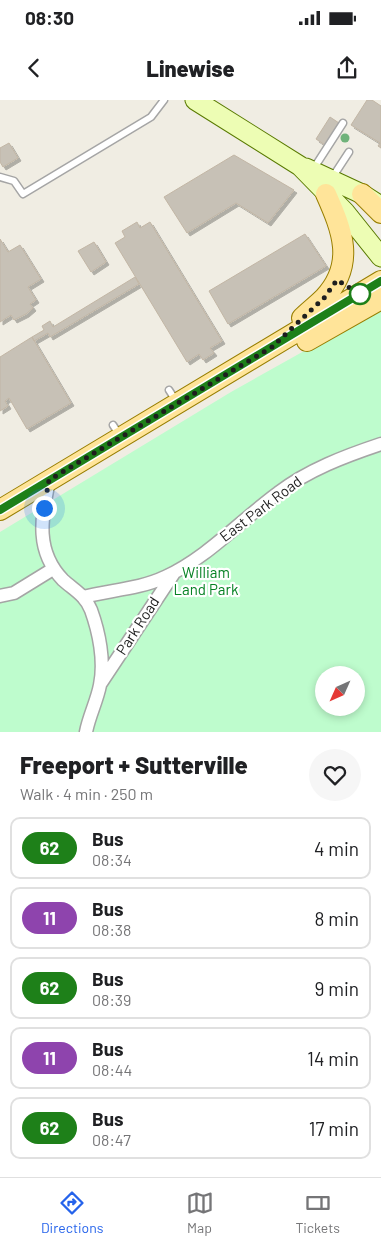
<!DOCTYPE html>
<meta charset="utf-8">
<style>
:root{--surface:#fff;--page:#f6f6f6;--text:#202124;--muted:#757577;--line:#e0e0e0;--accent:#2563eb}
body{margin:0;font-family:Barlow,sans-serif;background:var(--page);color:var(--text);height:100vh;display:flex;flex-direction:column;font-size:19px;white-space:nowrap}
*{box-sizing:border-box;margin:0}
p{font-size:16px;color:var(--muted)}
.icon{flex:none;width:28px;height:28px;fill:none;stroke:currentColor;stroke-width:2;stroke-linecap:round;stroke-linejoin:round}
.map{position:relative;height:632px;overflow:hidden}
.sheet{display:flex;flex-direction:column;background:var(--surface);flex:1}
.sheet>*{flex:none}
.badge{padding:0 10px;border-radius:16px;font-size:18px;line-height:32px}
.needle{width:32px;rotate:225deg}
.buttons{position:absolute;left:315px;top:566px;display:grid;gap:10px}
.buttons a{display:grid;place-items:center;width:50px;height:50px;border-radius:50%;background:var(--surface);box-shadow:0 2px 8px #0003;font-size:25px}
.you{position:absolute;width:25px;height:25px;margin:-12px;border:4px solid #fff;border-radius:50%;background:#1a73e8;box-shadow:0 0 0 8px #1a73e833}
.map>.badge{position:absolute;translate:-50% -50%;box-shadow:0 0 0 2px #fff}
.round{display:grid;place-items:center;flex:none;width:52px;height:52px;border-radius:26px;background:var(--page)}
.headline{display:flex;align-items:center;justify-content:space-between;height:85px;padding:0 20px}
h1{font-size:24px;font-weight:800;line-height:38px}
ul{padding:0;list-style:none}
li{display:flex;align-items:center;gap:15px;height:62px;margin:0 10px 8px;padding:0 10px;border:2px solid var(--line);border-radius:10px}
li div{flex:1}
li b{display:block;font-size:19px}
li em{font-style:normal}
li .badge{min-width:55px;font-weight:700;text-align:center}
.status{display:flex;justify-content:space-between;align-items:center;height:35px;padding:0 25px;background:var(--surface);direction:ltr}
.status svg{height:14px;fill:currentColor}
header{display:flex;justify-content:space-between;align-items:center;height:65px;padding:0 20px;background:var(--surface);font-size:22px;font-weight:800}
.menu{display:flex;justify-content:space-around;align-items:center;height:70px;border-top:1px solid var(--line);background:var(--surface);font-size:14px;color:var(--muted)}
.menu a{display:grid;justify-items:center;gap:2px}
.menu .selected{color:var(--accent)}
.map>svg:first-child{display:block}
.park{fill:#befccd;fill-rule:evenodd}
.building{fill:#c7c1b6;stroke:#c2b6a5;filter:url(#shadow)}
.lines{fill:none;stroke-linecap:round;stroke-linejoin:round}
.service-casing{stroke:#a5a5a5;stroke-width:9}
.minor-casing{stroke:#a5a5a5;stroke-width:15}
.secondary-casing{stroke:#597a00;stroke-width:21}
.primary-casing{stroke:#987e00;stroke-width:22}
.service{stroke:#fff;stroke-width:6}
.minor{stroke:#fff;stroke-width:12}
.secondary{stroke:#edfdb4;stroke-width:19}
.primary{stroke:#ffe499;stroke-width:20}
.tree{fill:#6fb27a}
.line-casing{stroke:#fff;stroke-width:11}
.line{stroke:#1e8019;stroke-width:8}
.walk{stroke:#1e1e1e;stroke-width:5;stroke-dasharray:0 9}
.stop-dot{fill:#fff;stroke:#1e8019;stroke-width:2.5}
.labels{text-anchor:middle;stroke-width:4.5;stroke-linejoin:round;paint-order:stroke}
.street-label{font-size:15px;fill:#1e1e1e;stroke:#fff}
.park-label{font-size:15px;fill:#068224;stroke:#fff}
</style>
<div class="status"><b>08:30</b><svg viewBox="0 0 49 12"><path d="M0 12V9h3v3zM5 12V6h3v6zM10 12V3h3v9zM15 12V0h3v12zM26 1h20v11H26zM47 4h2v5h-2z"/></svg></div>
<header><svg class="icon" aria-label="back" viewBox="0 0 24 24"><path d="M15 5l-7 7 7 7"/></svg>Linewise<svg class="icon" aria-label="share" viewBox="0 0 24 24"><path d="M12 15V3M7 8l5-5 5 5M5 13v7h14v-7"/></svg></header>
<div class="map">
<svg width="381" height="632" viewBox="0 0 381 632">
<defs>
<filter id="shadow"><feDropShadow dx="3" dy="3" stdDeviation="0" flood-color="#0004"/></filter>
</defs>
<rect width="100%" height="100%" fill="#f0ede3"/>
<path class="park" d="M 381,208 L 381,632 L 0,632 L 0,432 L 231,292 ZM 324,575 L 356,575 L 356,608 L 324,608 Z"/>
<path class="building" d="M 367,0 L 372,0 L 381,6 L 381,48 L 378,46 L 380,43 L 351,25 Z
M 330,17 L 339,23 L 325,45 L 316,39 Z
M 9,43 L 18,58 L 3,67 L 0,62 L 0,48 Z
M 234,55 L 294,90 L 268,123 L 236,103 L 187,133 L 164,97 Z
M 137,122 L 140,128 L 150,122 L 222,241 L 210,248 L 214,253 L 203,260 L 199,254 L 187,262 L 115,143 L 125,137 L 122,131 Z
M 305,134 L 326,166 L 228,224 L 209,191 Z
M 0,139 L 8,152 L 20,145 L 41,179 L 28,187 L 36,200 L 30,204 L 33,208 L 26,214 L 14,220 L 11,215 L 0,222 Z
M 94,142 L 106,162 L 91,172 L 78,151 Z
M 135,177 L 139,184 L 50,237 L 48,233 L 34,241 L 32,237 L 44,230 L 42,226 L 50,221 L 53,227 Z
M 32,237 L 71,303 L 27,329 L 9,298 L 5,301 L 8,306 L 0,311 L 0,257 Z"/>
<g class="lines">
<g class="service-casing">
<path id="service" d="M 314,68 L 343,23
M 0,77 L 14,81 L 23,94 L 151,17 L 164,0
M 332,78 L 349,52
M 169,290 L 176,301
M 113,325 L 120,336"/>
</g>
<g class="minor-casing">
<path id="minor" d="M 49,380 C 42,416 34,450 63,480 C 74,490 85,495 91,510 C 99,532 105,561 100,585 C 97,601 89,616 86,632
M 0,496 L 14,493 L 53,469
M 83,497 C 110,490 140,489 165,477 C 207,458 241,420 278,393 C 308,370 345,356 381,344
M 101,583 L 174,473"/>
</g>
<g class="secondary-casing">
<path id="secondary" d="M 195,0 L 300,66 L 345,112 L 381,157
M 306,68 L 362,94 L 376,103"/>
</g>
<g class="primary-casing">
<path id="primary" d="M 362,94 L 381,113
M 302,218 C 309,211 317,205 324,198 C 356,164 342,130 326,94
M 307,241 L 381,199
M 0,410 L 381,181"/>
</g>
<use href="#service" class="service"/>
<use href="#minor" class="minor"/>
<use href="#secondary" class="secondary"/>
<use href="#primary" class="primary"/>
</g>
<circle class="tree" cx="345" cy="38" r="4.5"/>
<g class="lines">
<g class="line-casing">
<path id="line" d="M 0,410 L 381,181"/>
</g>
<use href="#line" class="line"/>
<path class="walk" d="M 44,408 L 49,380 L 272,247 L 324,198 L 337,180 L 360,194"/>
</g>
<circle class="stop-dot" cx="360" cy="194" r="10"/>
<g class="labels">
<g class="street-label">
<text transform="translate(261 409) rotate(-37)" y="5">East Park Road</text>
<text transform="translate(138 526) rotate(-57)" y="5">Park Road</text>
</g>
<g class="park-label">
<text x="206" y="478">William<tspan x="206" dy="17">Land Park</tspan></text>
</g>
</g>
</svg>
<div class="buttons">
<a><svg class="needle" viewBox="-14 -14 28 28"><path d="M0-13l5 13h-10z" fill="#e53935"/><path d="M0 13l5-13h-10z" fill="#757577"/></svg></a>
</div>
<div class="you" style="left:44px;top:408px"></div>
</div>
<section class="sheet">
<div class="headline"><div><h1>Freeport + Sutterville</h1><p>Walk · 4 min · 250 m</p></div><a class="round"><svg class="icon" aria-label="heart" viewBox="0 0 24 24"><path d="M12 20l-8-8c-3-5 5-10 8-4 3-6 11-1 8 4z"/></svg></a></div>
<ul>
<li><span class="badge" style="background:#1e8019;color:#fff">62</span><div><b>Bus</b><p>08:34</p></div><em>4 min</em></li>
<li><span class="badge" style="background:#8e44ad;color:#fff">11</span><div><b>Bus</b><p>08:38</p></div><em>8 min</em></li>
<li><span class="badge" style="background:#1e8019;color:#fff">62</span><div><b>Bus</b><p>08:39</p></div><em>9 min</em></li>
<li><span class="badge" style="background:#8e44ad;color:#fff">11</span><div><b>Bus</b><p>08:44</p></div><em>14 min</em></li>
<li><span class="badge" style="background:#1e8019;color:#fff">62</span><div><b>Bus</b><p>08:47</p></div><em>17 min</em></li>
</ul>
</section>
<nav class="menu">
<a class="selected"><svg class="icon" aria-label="directions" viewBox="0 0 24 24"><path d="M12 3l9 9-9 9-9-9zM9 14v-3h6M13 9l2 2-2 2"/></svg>Directions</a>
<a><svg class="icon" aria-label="map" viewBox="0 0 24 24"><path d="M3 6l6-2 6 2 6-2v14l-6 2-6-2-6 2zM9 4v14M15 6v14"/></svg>Map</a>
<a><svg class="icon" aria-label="tickets" viewBox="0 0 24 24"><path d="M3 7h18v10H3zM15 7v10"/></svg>Tickets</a>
</nav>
